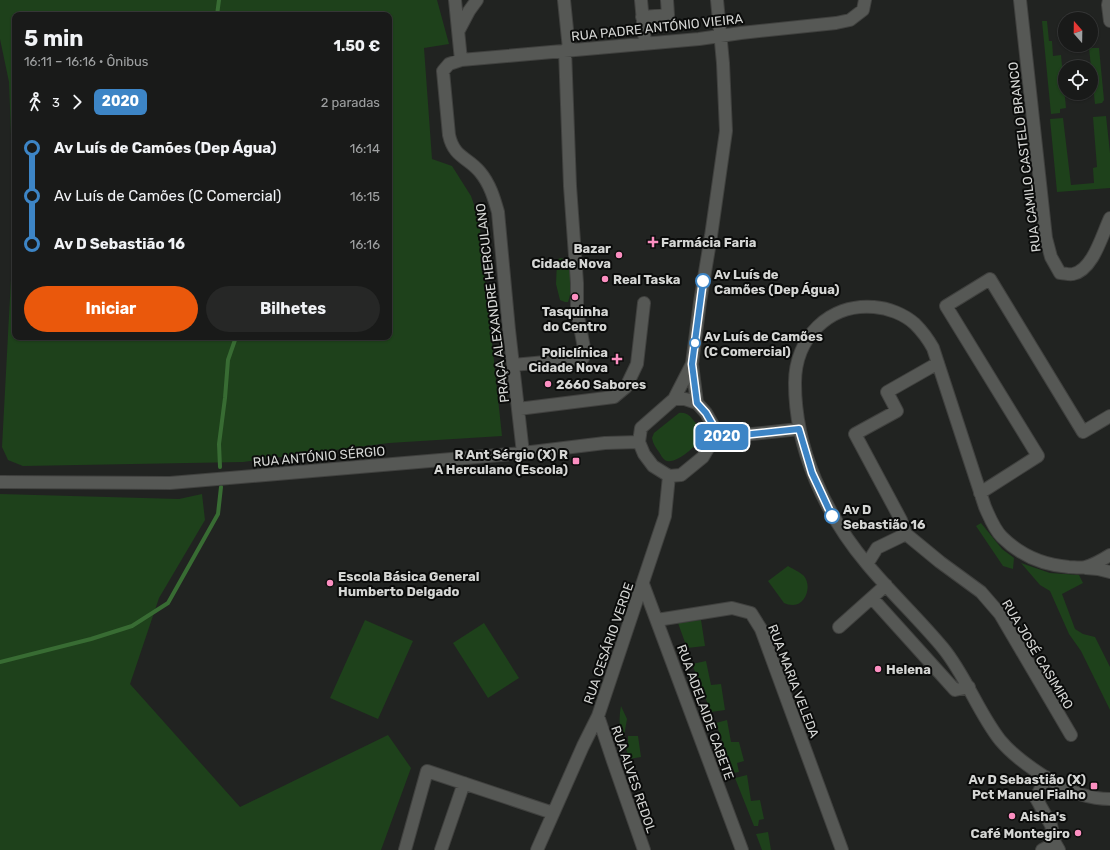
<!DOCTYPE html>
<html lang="pt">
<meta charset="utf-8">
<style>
:root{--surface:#191a19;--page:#262726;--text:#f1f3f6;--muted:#9fa1a2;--line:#373838;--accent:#ea580c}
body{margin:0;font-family:Rubik,sans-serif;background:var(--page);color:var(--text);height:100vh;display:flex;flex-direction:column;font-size:15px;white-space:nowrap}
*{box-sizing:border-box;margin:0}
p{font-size:13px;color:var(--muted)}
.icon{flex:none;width:22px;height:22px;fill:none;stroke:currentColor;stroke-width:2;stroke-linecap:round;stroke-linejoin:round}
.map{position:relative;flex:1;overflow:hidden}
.details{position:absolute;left:12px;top:12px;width:380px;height:328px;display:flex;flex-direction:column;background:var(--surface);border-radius:8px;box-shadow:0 1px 3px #0004,0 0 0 1px var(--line)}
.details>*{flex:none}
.badge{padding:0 8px;border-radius:6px;font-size:14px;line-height:26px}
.needle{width:26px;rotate:340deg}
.fabs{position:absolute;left:1058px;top:12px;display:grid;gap:8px}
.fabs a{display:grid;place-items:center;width:40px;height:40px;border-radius:50%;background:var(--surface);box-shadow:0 1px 3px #0004,0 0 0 1px var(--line);font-size:20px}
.map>.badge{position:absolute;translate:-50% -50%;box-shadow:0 0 0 2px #fff}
.legs{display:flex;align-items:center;gap:6px;height:44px;padding:0 12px;font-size:13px}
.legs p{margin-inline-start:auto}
.overview{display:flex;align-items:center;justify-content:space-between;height:68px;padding:0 12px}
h1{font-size:22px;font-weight:700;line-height:30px}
.primary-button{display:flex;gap:8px;margin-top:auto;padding:8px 12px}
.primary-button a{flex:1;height:46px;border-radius:24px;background:var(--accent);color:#fff;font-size:16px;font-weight:700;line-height:46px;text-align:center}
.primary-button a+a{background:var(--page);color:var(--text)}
ul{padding:0 12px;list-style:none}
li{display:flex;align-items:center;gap:14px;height:48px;font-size:15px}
li i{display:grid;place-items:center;width:6px;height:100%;margin:0 5px;background:currentColor}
li i::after{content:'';width:10px;height:10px;margin:-5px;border:3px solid;border-radius:50%;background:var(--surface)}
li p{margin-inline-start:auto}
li:first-child i{background:linear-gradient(#0000 50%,currentColor 0)}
li:last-child i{background:linear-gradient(currentColor 50%,#0000 0)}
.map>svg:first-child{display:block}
.green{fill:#1e411b;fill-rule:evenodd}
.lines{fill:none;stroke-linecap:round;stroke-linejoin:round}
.stream{stroke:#386c33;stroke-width:4}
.minor-casing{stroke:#40413f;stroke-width:14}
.minor{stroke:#565855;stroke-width:12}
.line-1-casing{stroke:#fff;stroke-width:9}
.line-1{stroke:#3d85c6;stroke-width:6}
.poi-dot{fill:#fc8fc1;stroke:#0b0c0b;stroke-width:1.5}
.stop-1-dot{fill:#fff;stroke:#3d85c6;stroke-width:2}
.labels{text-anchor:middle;stroke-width:4;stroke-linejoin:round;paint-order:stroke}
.street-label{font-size:13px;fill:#d5d6d4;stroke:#0b0c0b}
.poi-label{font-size:13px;font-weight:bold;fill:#d5d6d4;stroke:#0b0c0b;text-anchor:start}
.stop-label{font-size:13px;font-weight:bold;fill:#d5d6d4;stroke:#0b0c0b;text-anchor:start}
</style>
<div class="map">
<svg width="1110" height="850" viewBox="0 0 1110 850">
<rect width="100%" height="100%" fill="#212321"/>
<path class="green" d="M 0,0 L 437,0 L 449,44 L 424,48 L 432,159 L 452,166 L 471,196 L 479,219 L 502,436 L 389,443 L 243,462 L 23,466 L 8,460 L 2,447 L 12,260 L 12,162 L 9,82 L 0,39 ZM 15,15 L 389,15 L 389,337 L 15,337 Z
M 1042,21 L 1047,21 L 1049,41 L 1052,41 L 1053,56 L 1061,55 L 1066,108 L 1060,109 L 1060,113 L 1051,114 Z
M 1089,48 L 1099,48 L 1104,100 L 1102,103 L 1095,104 Z
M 1106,116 L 1110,153 L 1110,188 L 1057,192 L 1050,119 L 1063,118 L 1071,185 L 1094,183 L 1093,168 L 1097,167 L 1093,117 Z
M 561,258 L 564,259 C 572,269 573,289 568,302 L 565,302 L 560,300 L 556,284 L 557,262 L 558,259 Z
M 679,413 C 687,412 690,416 694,421 C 697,424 701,428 701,431 C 704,442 677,464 667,461 C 663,460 661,455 659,452 C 656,448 653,444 652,438 L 654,433 Z
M 0,494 L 179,499 L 202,494 L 205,520 L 159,598 L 130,684 L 240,807 L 388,735 L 411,768 L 381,850 L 0,850 Z
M 981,523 L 1002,549 L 1014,558 L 1013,569 L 1003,566 L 976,526 Z
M 1021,563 L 1050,573 L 1079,575 L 1083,583 L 1062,594 L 1075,629 L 1083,634 L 1095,637 L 1110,667 L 1110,710 L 1081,651 L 1069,634 L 1050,591 L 1040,585 Z
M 788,566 C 793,569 800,572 804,576 C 812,586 806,605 793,605 C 790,605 786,604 784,603 L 768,581 Z
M 365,620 L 413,641 L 378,719 L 330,698 Z
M 701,620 L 705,646 L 687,648 L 678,623 Z
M 484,623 L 519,678 L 488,698 L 453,643 Z
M 706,661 L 711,685 L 721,684 L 725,710 L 711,712 L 692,664 Z
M 621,706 L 627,719 L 624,736 L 622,736 C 619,726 619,716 621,706 Z
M 727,720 L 731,742 L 739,742 L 744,761 L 737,763 L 739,772 L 733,773 L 716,723 Z
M 628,736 L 638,736 L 641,757 L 629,759 L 626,748 L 628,743 Z
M 747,775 L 751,801 L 760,800 L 764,819 L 759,820 L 758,826 L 754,826 L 735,778 Z
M 768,832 L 771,850 L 762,850 L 756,834 Z"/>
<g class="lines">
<path class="stream" d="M 217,15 L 219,0
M 220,467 L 219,444 L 225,398 L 228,360 L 236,337
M 0,662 L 91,639 L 132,626 L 168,603 L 218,514 L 221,487"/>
<g class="minor-casing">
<path id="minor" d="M 455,0 L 461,60
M 564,0 L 569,49
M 641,0 L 645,43
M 1020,0 L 1046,238 L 1051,257 L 1060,273 C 1064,273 1069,275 1073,274 C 1093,270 1102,235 1110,218
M 1109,0 L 1108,5 L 1110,21
M 642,17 L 668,15 L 667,0
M 459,30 L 469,11 L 477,0
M 513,365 L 578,359 L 583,358 L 585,353 L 577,311 L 577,283 L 570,186 L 565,50
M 674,399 L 685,399 L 697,403 L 706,413 L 714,427 L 714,438 L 703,457 L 681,475 L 669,476 L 653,466 L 644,454 L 639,442 L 641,428 L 674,399 L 692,364
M 697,403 L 692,364 L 700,302 L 711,236 L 726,131 L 723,63 L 717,0
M 518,409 L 614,397 L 626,387 L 637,364 L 644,303
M 714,438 L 799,429
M 523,453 L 509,330 L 498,212 C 494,198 490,184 480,172 C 468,157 454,158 449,135 L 443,71 L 449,64 L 461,60 L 699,39 L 741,33 L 836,23 L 850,20 L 863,10 L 865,0
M 0,482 L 170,483 L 523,453 L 605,443 L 639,442
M 980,493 L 1038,456 L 946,306 L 990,279 L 1083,432 L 1110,416
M 906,534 L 901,520 L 855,434 L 897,411 L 887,392 L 938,363
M 1110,555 C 1102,560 1094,565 1085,567 C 1080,568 1074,567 1069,567 C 1044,565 1020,555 1002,537 C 994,529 990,518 985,507 L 933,348 C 928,339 922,331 915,324 C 904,314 888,308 874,307 C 829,303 795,338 795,383 C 795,449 825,514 867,564 C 891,593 919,619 943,648 C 966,676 978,712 1000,740 C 1014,757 1032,769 1050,780 C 1068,791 1089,799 1110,799
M 867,564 L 877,548 L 906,534 L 940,562 L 981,592 L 1000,614 L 1071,735
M 1086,568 L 1098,569 L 1110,572
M 643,584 L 742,850
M 872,598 L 955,690 L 969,687
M 657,620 L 732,608 L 751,613 L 761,629 L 842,850
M 839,627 L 886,585
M 598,716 L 613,761 L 644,850
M 1046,777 L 1036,798 L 1051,825 L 1055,843 L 1059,850
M 405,850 L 427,771 L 553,813
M 441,850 L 464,783
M 537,850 L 583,746 L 598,716 L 665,516 L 669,476
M 1042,850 L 1055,843"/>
</g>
<use href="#minor" class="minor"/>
</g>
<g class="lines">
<g class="line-1-casing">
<path id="line-1" d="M 703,281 L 692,364 L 697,403 L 706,413 L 714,427 L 714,438 L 799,429 L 812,473 L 832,516"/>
</g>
<use href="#line-1" class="line-1"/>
</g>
<g class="poi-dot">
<path d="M651 236h4v4h4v4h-4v4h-4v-4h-4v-4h4z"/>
<circle cx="619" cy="255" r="4"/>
<circle cx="605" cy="279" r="4"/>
<circle cx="575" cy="297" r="4"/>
<path d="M615 353h4v4h4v4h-4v4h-4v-4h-4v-4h4z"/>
<circle cx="548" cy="384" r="4"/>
<rect x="572" y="457" width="8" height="8" rx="2"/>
<circle cx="330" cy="583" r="4"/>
<circle cx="878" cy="669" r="4"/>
<rect x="1090" y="782" width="8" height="8" rx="2"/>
<circle cx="1012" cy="816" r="4"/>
<circle cx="1078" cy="833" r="4"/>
</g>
<g class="stop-1-dot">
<circle cx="703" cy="281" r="7"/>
<circle cx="695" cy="343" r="5"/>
<circle cx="832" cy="516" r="7"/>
</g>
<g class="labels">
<g class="street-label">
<text transform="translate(657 27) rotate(-6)" y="5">RUA PADRE ANTÓNIO VIEIRA</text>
<text transform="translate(1024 157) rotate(-97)" y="5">RUA CAMILO CASTELO BRANCO</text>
<text transform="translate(492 303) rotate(-97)" y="5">PRAÇA ALEXANDRE HERCULANO</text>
<text transform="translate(319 456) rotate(-5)" y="5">RUA ANTÓNIO SÉRGIO</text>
<text transform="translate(608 643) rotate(-71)" y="5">RUA CESÁRIO VERDE</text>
<text transform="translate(1038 654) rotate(59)" y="5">RUA JOSÉ CASIMIRO</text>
<text transform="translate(794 681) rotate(69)" y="5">RUA MARIA VELEDA</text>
<text transform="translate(706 712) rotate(70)" y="5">RUA ADELAIDE CABETE</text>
<text transform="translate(634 779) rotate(71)" y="5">RUA ALVES REDOL</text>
</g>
<g class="poi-label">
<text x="661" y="247">Farmácia Faria</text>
<text x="611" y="253" text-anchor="end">Bazar<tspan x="611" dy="15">Cidade Nova</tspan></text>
<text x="613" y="284">Real Taska</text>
<text x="575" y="316" text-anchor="middle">Tasquinha<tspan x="575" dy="15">do Centro</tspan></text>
<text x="608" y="357" text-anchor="end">Policlínica<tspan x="608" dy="15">Cidade Nova</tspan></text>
<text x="556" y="389">2660 Sabores</text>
<text x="568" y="459" text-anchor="end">R Ant Sérgio (X) R<tspan x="568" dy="15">A Herculano (Escola)</tspan></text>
<text x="338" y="581">Escola Básica General<tspan x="338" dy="15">Humberto Delgado</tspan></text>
<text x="886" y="674">Helena</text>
<text x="1086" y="784" text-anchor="end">Av D Sebastião (X)<tspan x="1086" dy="15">Pct Manuel Fialho</tspan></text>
<text x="1020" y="821">Aisha's</text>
<text x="1070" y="838" text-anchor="end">Café Montegiro</text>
</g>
<g class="stop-label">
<text x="714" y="279">Av Luís de<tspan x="714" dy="15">Camões (Dep Água)</tspan></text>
<text x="704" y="341">Av Luís de Camões<tspan x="704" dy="15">(C Comercial)</tspan></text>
<text x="843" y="514">Av D<tspan x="843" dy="15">Sebastião 16</tspan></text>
</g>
</g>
</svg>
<div class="fabs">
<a><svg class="needle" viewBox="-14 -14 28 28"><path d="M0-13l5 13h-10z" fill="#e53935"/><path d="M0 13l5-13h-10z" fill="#9fa1a2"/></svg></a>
<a><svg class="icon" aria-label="locate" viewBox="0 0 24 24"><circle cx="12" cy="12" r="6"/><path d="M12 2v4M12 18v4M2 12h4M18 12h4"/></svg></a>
</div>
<b class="badge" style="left:722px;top:437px;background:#3d85c6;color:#fff">2020</b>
<section class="details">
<div class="overview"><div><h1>5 min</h1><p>16:11 – 16:16 · Ônibus</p></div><b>1.50 €</b></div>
<div class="legs"><svg class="icon" aria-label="walk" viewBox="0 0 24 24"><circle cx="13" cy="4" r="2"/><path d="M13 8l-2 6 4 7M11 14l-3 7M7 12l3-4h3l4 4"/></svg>3<svg class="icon" aria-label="forward" viewBox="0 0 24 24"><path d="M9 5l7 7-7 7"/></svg><b class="badge" style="background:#3d85c6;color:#fff">2020</b><p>2 paradas</p></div>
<ul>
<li><i style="color:#3d85c6"></i><b>Av Luís de Camões (Dep Água)</b><p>16:14</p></li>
<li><i style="color:#3d85c6"></i><span>Av Luís de Camões (C Comercial)</span><p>16:15</p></li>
<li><i style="color:#3d85c6"></i><b>Av D Sebastião 16</b><p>16:16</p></li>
</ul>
<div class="primary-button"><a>Iniciar</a><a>Bilhetes</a></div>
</section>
</div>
